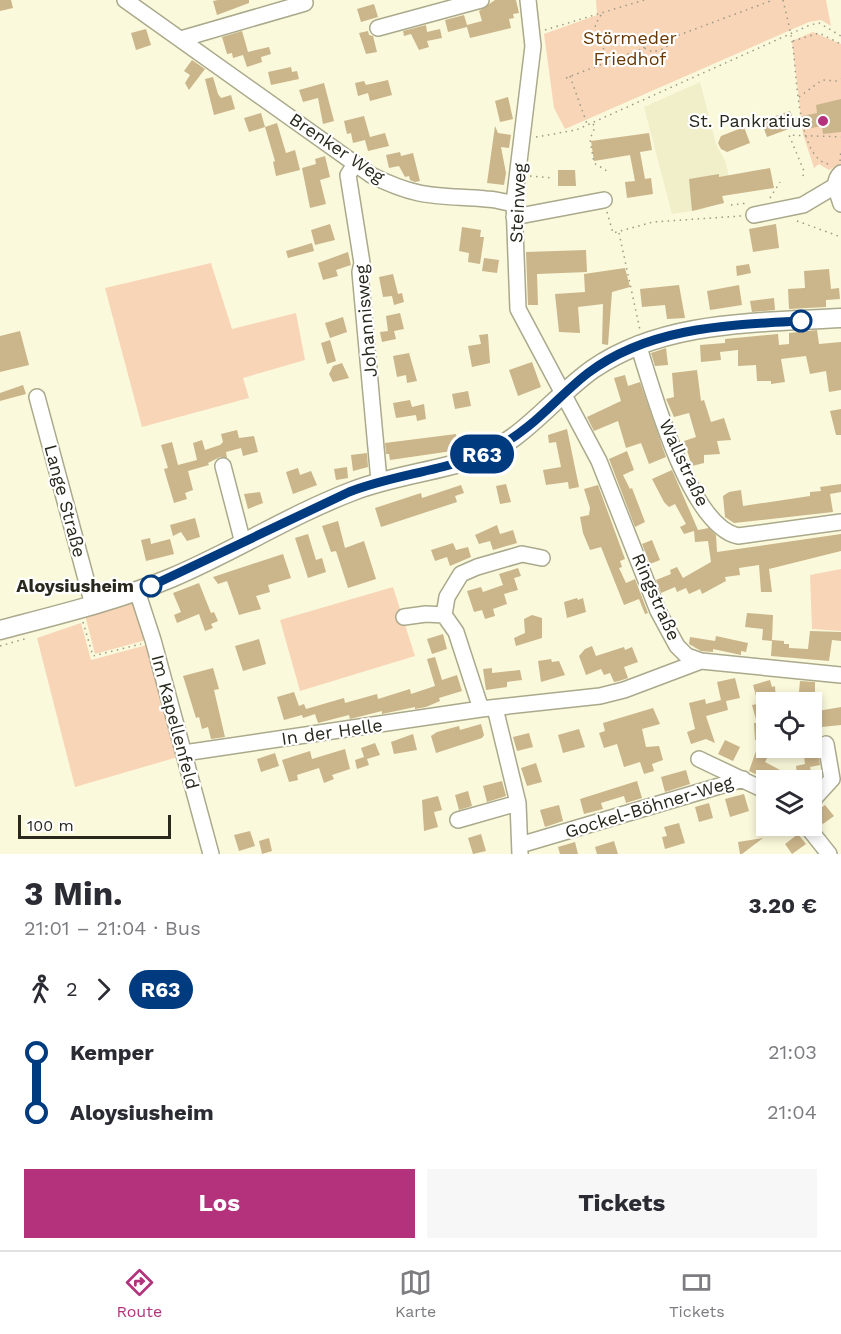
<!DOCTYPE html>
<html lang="de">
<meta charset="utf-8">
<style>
:root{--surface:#fff;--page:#f7f7f7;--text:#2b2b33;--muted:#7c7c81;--line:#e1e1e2;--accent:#b4327c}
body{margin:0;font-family:"Work Sans",sans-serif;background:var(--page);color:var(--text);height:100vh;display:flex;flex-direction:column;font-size:22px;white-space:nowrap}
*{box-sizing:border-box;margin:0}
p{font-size:20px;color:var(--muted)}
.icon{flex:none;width:33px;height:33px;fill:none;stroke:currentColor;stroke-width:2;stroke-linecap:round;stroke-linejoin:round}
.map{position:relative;height:854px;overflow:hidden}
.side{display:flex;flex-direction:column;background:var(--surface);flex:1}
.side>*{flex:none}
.badge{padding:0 12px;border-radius:20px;font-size:21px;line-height:39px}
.fabs{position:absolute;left:756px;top:692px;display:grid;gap:12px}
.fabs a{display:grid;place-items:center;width:66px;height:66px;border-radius:0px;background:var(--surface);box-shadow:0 3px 9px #0003;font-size:30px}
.scale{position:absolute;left:18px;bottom:15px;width:153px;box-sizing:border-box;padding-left:6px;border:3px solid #28281d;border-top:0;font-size:16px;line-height:21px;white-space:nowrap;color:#28281d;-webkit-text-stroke:4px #fff;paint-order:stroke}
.map>.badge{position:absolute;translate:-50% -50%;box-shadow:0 0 0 3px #fff}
.legs{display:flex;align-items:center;gap:9px;height:66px;padding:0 24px;font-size:20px}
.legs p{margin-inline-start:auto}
.overview{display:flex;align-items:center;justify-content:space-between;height:102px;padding:0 24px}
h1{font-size:33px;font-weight:700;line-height:45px}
.cta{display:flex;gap:12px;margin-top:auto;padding:12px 24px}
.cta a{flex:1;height:69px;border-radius:0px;background:var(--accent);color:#fff;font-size:24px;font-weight:700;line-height:69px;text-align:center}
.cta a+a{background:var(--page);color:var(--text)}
ul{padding:0 24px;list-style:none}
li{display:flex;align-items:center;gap:21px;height:60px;font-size:22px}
li i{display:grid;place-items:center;width:9px;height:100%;margin:0 8px;background:currentColor}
li i::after{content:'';width:15px;height:15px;margin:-8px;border:4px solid;border-radius:50%;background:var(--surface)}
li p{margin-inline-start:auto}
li:first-child i{background:linear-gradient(#0000 50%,currentColor 0)}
li:last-child i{background:linear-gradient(currentColor 50%,#0000 0)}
.tabs{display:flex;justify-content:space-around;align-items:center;height:84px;border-top:2px solid var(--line);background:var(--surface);font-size:16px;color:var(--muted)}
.tabs a{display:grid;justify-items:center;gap:3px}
.tabs .active{color:var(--accent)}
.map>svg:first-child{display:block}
.built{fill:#f0efc9}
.green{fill:#f9d5b8}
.building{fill:#cbb58b}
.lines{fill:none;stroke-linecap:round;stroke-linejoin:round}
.minor-casing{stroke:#aaa98c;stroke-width:18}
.major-casing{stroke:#aaa98c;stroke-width:21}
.path{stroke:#9a9a85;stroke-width:1.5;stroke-dasharray:1.5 4.5;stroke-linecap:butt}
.minor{stroke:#fff;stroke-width:15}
.major{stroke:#fff;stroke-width:18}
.line-1-casing{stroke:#fff;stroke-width:14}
.line-1{stroke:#003b80;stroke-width:9}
.poi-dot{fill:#b4327c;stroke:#fff;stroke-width:2}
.stop-1-dot{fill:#fff;stroke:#003b80;stroke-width:3}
.labels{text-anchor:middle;stroke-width:4.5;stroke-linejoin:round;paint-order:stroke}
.park-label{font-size:18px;fill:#693802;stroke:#fff}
.poi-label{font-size:18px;fill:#28281d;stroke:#fff;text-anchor:end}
.street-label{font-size:18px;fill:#28281d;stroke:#fff}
.stop-label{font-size:18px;font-weight:bold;fill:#28281d;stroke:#fff;text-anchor:end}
</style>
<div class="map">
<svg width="841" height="854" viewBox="0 0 841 854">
<rect width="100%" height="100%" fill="#faf9db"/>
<path class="built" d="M 700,82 L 716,144 L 726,163 L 732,194 L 723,196 L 724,203 L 704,203 L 705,209 L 672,214 L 644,107 Z"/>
<path class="green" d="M 596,0 L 826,0 L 831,26 L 821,20 L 809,22 L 565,129 L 554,108 L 544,34 L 597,15 Z
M 813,32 L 841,44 L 841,164 L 829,170 L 819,164 L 814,168 L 803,134 L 792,41 Z
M 211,263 L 232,329 L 296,313 L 305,360 L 243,378 L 249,398 L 142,427 L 105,288 Z
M 841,569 L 841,631 L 812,629 L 810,575 Z
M 393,587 L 415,656 L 300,691 L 280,620 Z
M 131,603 L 137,608 L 146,640 L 95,654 L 85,615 Z
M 81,623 L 91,660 L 147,645 L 178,757 L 75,787 L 37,638 Z"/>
<path class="building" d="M 0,0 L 11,0 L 13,8 L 0,11 Z
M 218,0 L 249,0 L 249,3 L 217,15 L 213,1 Z
M 495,0 L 516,0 L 519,13 L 513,14 L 514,18 L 509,19 L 511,28 L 470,38 L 467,27 L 448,32 L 445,20 L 464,15 L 467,25 L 482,21 L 479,11 Z
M 374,4 L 378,17 L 361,22 L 357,9 Z
M 426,25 L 427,32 L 440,29 L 442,38 L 427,41 L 429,47 L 419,50 L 411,34 L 404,36 L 403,31 Z
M 146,29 L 151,45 L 136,50 L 131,33 Z
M 242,31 L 248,52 L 269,47 L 271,54 L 261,57 L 262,62 L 247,67 L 243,55 L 233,58 L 232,53 L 227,54 L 222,37 Z
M 368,31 L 369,35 L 373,36 L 377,52 L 366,54 L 359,33 Z
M 192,60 L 205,69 L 189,90 L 185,83 L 190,75 L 184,71 Z
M 291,67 L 292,72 L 297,71 L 299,79 L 271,85 L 268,72 Z
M 213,77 L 218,94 L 221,98 L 231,95 L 235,109 L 214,115 L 205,79 Z
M 388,80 L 392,95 L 370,101 L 368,93 L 358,96 L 355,83 L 364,81 L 366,85 Z
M 324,83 L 334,121 L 323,124 L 318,98 L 303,102 L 299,90 Z
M 508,97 L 513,119 L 500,122 L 495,101 Z
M 841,99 L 841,132 L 823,134 L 822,126 L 806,129 L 805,123 L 767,137 L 761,121 L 790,111 L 793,118 L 817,113 L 816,105 Z
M 261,113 L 265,127 L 277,123 L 286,153 L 295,150 L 300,170 L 276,176 L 273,162 L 275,161 L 265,127 L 249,132 L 244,118 Z
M 364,116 L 370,137 L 385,133 L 389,146 L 368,151 L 365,140 L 353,143 L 351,133 L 347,134 L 344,121 Z
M 495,126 L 498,133 L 511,135 L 509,148 L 501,147 L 506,173 L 504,185 L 487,183 Z
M 744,127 L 750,143 L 727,152 L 721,149 L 718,143 L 721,136 Z
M 649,133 L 652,150 L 640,152 L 645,179 L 651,178 L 653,194 L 627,198 L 625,182 L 635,181 L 630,155 L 594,161 L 591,141 Z
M 400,152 L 401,156 L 413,153 L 420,181 L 415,182 L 410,180 L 409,176 L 405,177 L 399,166 L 389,168 L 386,155 Z
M 325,156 L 330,177 L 320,180 L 326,204 L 310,208 L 302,168 L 316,164 L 315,159 Z
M 770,168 L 774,188 L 722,196 L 724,203 L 692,211 L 689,179 L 719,174 L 719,177 Z
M 558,170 L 575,170 L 576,186 L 558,186 Z
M 330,224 L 335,240 L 315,245 L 311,230 Z
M 776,224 L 779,248 L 753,252 L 749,229 Z
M 462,227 L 481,230 L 480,237 L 484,237 L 480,264 L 468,262 L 469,253 L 459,251 Z
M 312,243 L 314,251 L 288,258 L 286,251 Z
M 586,250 L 587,272 L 537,274 L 538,305 L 528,305 L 526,252 Z
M 348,252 L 351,265 L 336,270 L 338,276 L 323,280 L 318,263 Z
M 484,258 L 499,260 L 497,273 L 482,271 Z
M 749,264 L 751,273 L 737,276 L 736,266 Z
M 625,268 L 630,287 L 612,292 L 608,345 L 602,344 L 603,304 L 578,307 L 580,333 L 559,332 L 555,294 L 585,292 L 584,274 Z
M 829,269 L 831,289 L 839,288 L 840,299 L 826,300 L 826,307 L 789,309 L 788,289 L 805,288 L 804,271 Z
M 393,274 L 398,294 L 402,293 L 404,302 L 394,305 L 392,296 L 383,297 L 379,277 Z
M 679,285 L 685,318 L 667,319 L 665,305 L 642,307 L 640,289 Z
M 739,285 L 742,305 L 710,310 L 707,291 Z
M 774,298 L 775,310 L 752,312 L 750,301 Z
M 400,313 L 404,329 L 394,331 L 396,339 L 382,342 L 380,332 L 388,331 L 386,316 Z
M 343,317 L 347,332 L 330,338 L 325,323 Z
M 817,330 L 819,344 L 841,342 L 841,390 L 829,392 L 826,371 L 810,374 L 806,356 L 781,359 L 785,382 L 771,384 L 771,381 L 757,381 L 756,365 L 738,366 L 738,350 L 720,352 L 721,360 L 701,362 L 700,345 L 725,343 L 725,339 L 778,334 L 779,345 L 789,344 L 789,333 Z
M 20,331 L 29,365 L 0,372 L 0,336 Z
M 488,334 L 490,363 L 472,367 L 468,346 L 481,344 L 479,335 Z
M 330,340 L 336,361 L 327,364 L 321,343 Z
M 666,348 L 668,365 L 655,366 L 651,353 Z
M 409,353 L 417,381 L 407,383 L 406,375 L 397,377 L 393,356 Z
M 532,362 L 541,387 L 518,396 L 509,370 Z
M 342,363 L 349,378 L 333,382 L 329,374 L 333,366 Z
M 697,370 L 701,401 L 704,400 L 711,422 L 724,418 L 731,440 L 717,441 L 720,454 L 704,455 L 704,463 L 692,466 L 684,441 L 696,437 L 689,413 L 674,417 L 666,399 L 674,397 L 672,373 Z
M 625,375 L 628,386 L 640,382 L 666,457 L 649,464 L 641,443 L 626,448 L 618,421 L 594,431 L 587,417 L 621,401 L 614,378 Z
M 23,385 L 26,394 L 0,401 L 0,393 Z
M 468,391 L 471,406 L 455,409 L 452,394 Z
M 410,400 L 412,407 L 424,404 L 426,419 L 417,421 L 416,415 L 396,418 L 393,403 Z
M 841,409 L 841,435 L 836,435 L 830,411 Z
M 567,429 L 579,487 L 569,489 L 568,482 L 546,485 L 543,470 L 561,467 L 556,442 L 549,443 L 548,435 Z
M 237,430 L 239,438 L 254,436 L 258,452 L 243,456 L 241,448 L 226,452 L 227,458 L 220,457 L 208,463 L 209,465 L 188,471 L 193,490 L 185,493 L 187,499 L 174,503 L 164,469 L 168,468 L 161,445 L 172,442 L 178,465 L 197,460 L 193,443 L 202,440 L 205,450 L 220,445 L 223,442 L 221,434 Z
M 456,434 L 459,450 L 390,460 L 389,454 L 386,454 L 385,443 Z
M 627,451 L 634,470 L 623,475 L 630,489 L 632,488 L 645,522 L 635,527 L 609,459 Z
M 367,453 L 368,467 L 353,471 L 351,455 Z
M 347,467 L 348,478 L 336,480 L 334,469 Z
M 298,468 L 300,475 L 311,471 L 317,485 L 293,494 L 286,472 Z
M 672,470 L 698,530 L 709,528 L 716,535 L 717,552 L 841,534 L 841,551 L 769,569 L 772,592 L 761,592 L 759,565 L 739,568 L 740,575 L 725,577 L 726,581 L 702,594 L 700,589 L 689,594 L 686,588 L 677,592 L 675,587 L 661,593 L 656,580 L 671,574 L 670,570 L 677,567 L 683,578 L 711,562 L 708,541 L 695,542 L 694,531 L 684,534 L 680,527 L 686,524 L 675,504 L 669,507 L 664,502 L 652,479 Z
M 506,484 L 511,502 L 500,504 L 496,486 Z
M 841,484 L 841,492 L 830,494 L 833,512 L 734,523 L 725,517 L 723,496 L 729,492 L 741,490 L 743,506 L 810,496 L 810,492 L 821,491 L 820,487 Z
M 461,485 L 464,493 L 455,496 L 457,502 L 381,527 L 375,508 L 421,493 L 422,498 Z
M 598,485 L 625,559 L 620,561 L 622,567 L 619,568 L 626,583 L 635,579 L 648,613 L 645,614 L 639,599 L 624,605 L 601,547 L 590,550 L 583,533 L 580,517 L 589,515 L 590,508 L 584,489 Z
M 260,492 L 263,503 L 248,509 L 244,494 Z
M 195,518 L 200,537 L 187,541 L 181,532 L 173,536 L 170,525 Z
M 338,521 L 345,548 L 364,541 L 376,579 L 348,588 L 336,551 L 331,552 L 322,526 Z
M 497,525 L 500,534 L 513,530 L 517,543 L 493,550 L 490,541 L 479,544 L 475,535 Z
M 308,534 L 316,560 L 322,558 L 326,572 L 308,578 L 295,538 Z
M 150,538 L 151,544 L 170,539 L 174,554 L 146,561 L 141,540 Z
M 652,540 L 660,560 L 650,564 L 642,544 Z
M 453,543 L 456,550 L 468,547 L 471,557 L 450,566 L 447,557 L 435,561 L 431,550 Z
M 283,554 L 291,578 L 268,585 L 270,592 L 256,596 L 261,609 L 239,615 L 227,581 L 218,584 L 213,577 Z
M 518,568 L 521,576 L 514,578 L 518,590 L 504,594 L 507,604 L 493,609 L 495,616 L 485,619 L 482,610 L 474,612 L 467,591 L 481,587 L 483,592 L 503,585 L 499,574 Z
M 199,583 L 211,613 L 214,612 L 218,621 L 211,624 L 213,628 L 205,631 L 199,614 L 177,623 L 174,615 L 181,612 L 173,593 Z
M 577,598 L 578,600 L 583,598 L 586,612 L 567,618 L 564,602 Z
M 747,613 L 773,615 L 772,640 L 784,641 L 784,644 L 789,644 L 789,648 L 808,649 L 810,631 L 841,632 L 841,641 L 832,640 L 829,661 L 771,656 L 772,641 L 762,640 L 763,629 L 745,627 Z
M 532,615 L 542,618 L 542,638 L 516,646 L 514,638 L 525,633 L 524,619 Z
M 443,634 L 447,649 L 432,654 L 427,639 Z
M 716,636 L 748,643 L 746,652 L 741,651 L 741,655 L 713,649 L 713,652 L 701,651 L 689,644 L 690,637 L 715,641 Z
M 259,639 L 266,664 L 243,671 L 235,646 Z
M 592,646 L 596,656 L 624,647 L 625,650 L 632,647 L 638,662 L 624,667 L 628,678 L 619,681 L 614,682 L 610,673 L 604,675 L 601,669 L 586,675 L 579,656 L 585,649 Z
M 435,657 L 442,680 L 457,675 L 462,691 L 439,698 L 440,701 L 426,707 L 415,709 L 415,707 L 382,714 L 382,711 L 350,719 L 349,715 L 318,723 L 315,714 L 303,718 L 302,715 L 284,720 L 277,697 L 294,692 L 299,706 L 304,704 L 306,709 L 344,698 L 345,703 L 377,694 L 378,699 L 410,689 L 411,694 L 435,686 L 427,659 Z
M 551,659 L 552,662 L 559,661 L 565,675 L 541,682 L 538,661 Z
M 213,668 L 219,689 L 214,690 L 225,737 L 211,739 L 208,727 L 202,729 L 199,717 L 196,718 L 183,676 Z
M 492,668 L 492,673 L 520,670 L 522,680 L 507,682 L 507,687 L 486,690 L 483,669 Z
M 735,678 L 740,698 L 726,701 L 728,710 L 706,716 L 715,743 L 706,739 L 691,744 L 687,732 L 695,729 L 689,703 L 705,699 L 706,704 L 721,700 L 717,682 Z
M 770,680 L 772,687 L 775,686 L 776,701 L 766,702 L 766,739 L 755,740 L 754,723 L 757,723 L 752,705 L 758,704 L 753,685 Z
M 800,681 L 815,682 L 815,702 L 798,702 Z
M 841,707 L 841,725 L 812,728 L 812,712 Z
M 653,708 L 660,724 L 642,729 L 646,747 L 659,746 L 663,760 L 652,764 L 654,771 L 644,774 L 640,762 L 624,767 L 617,744 L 604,748 L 599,733 L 605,731 L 603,723 Z
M 481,724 L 484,735 L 482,738 L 436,753 L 431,736 L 437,732 L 459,726 L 460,730 Z
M 579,729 L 585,747 L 563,753 L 558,735 Z
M 529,733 L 533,747 L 517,751 L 513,737 Z
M 413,734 L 417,750 L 394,754 L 391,742 Z
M 725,740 L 740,747 L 733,761 L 718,754 Z
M 375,743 L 380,755 L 367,759 L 369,765 L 357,769 L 355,760 L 364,757 L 361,748 Z
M 345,749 L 350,769 L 332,775 L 334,779 L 324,783 L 319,768 L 297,775 L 298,780 L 289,782 L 282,760 L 310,751 L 312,759 Z
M 756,751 L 768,756 L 765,762 L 782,771 L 778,780 L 768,780 L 749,771 Z
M 275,753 L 279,766 L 261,772 L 257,759 Z
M 818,753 L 820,765 L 810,767 L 811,772 L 797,774 L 796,766 L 805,764 L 804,756 Z
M 536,763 L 542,782 L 527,786 L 521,768 Z
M 686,770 L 690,784 L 665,792 L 661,777 Z
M 502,781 L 506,796 L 487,802 L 483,786 Z
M 637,781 L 642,798 L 626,803 L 624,796 L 601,803 L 603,809 L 584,814 L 580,799 Z
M 468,791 L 472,806 L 459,810 L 455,795 Z
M 744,794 L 749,811 L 730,817 L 725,799 Z
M 438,796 L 442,810 L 434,812 L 438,827 L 424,831 L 422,800 Z
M 709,803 L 713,818 L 699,822 L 695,807 Z
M 559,805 L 563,821 L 545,827 L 540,810 Z
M 825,805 L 834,816 L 823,824 L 814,813 Z
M 679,823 L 685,843 L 665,849 L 662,837 L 667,836 L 664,827 Z
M 250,831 L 255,846 L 239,851 L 234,835 Z
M 481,834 L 486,851 L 473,854 L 468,838 Z
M 798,834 L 806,844 L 792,854 L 785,844 Z
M 269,838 L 272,851 L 262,854 L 259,841 Z
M 763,838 L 742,854 L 740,854 L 738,842 Z
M 614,841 L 618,854 L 597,854 L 595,847 Z
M 575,842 L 578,854 L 560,854 L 558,847 Z"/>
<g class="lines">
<g class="minor-casing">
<path id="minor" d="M 125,0 L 371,175 C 419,199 435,195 486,199 C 496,199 505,203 514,203
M 528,0 L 533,46 L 514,203 L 518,309 L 599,461 L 658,611 L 677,646 L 687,656 L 701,661 L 841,675
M 378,28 L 481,0
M 181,39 L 305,3
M 355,164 L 348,175 L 362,263 L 360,272 L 379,481
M 841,173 C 831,182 838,193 841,204
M 754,215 L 803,205 L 835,186
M 514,217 L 604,200
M 638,344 C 652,388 689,526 738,536 L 841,522
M 37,397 L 93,605
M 223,466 L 243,543
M 137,591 L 153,640 L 211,854
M 444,615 L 447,597 L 461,574 L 477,567 L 522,554 L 542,558
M 404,617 L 426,614 L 444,615 L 456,632 L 481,709
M 495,708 L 518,803 L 520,854
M 184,753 L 481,709 L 600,696 L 624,690 L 701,661
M 699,759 L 766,791
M 812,801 L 832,779 L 826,744
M 458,820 L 518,803
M 806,825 L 829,854
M 520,845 L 743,779"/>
</g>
<g class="major-casing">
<path id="major" d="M 0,630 C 57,615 116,601 171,578 C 233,552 290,515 353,491 C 392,476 433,472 473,459 C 523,442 552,398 593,369 C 664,320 758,323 841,318"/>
</g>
<path class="path" d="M 783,0 C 786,14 790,28 792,41 C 797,66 796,164 831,164
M 601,15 L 595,25 L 608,61
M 545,30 L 644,0
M 793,41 L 819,33 L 841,44
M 644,48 L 644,39 L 660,34 L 670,38
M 570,76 L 587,124
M 566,78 L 644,48 L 653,52 L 666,48 L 671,38 L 773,0
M 799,97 L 822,80 L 837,81 L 841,79
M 593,124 L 595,127 L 590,139 L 594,163 L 607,171
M 536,137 L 576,130 L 810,25 L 819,23 L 841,36
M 840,161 L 841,149
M 530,176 L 553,178
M 803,176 L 804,171 L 789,135 L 841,137
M 770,198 L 780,182
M 731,205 L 748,203
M 607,212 L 613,233 L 653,222 L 741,216
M 797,221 L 841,237
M 619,233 L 640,330
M 83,622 L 93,656 L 141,644
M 0,646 L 28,638"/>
<use href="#minor" class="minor"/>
<use href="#major" class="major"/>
</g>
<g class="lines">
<g class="line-1-casing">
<path id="line-1" d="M 151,586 L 349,492 C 397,473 451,471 497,447 C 533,429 557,397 588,373 C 649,327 727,325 801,321"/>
</g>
<use href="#line-1" class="line-1"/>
</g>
<circle class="poi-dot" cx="823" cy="121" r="6"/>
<g class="stop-1-dot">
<circle cx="801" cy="321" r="10"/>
<circle cx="151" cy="586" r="10"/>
</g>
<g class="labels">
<g class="park-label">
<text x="630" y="44">Störmeder<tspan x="630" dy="21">Friedhof</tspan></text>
</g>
<g class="poi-label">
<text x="811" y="127">St. Pankratius</text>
</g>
<g class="street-label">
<text transform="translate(337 148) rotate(34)" y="6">Brenker Weg</text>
<text transform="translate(518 203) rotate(-87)" y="6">Steinweg</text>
<text transform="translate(366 321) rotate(-95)" y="6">Johannisweg</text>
<text transform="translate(684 463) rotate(65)" y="6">Wallstraße</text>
<text transform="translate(65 501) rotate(75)" y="6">Lange Straße</text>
<text transform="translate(656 597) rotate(66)" y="6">Ringstraße</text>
<text transform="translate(175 722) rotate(75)" y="6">Im Kapellenfeld</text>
<text transform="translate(332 732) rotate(-8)" y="6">In der Helle</text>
<text transform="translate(649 807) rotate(-17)" y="6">Gockel-Böhner-Weg</text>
</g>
<g class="stop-label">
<text x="134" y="592">Aloysiusheim</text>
</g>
</g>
</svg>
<div class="fabs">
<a><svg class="icon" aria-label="locate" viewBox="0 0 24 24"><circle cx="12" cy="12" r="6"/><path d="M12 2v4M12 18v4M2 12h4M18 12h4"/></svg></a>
<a><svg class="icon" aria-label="layers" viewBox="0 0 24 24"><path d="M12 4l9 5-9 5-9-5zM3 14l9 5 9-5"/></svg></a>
</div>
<div class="scale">100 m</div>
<b class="badge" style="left:482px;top:454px;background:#003b80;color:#fff">R63</b>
</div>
<section class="side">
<div class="overview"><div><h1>3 Min.</h1><p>21:01 – 21:04 · Bus</p></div><b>3.20 €</b></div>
<div class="legs"><svg class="icon" aria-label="walk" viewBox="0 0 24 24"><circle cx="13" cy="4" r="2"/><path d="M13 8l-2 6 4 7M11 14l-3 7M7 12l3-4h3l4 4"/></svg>2<svg class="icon" aria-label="forward" viewBox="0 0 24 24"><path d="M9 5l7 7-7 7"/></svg><b class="badge" style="background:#003b80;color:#fff">R63</b></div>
<ul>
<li><i style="color:#003b80"></i><b>Kemper</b><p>21:03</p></li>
<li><i style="color:#003b80"></i><b>Aloysiusheim</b><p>21:04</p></li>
</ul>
<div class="cta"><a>Los</a><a>Tickets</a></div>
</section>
<nav class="tabs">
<a class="active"><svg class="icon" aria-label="directions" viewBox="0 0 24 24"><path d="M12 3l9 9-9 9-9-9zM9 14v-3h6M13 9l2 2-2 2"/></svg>Route</a>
<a><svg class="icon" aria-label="map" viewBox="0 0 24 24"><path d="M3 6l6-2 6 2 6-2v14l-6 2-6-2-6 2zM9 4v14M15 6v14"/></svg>Karte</a>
<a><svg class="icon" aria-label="tickets" viewBox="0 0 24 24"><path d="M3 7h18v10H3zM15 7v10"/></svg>Tickets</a>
</nav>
